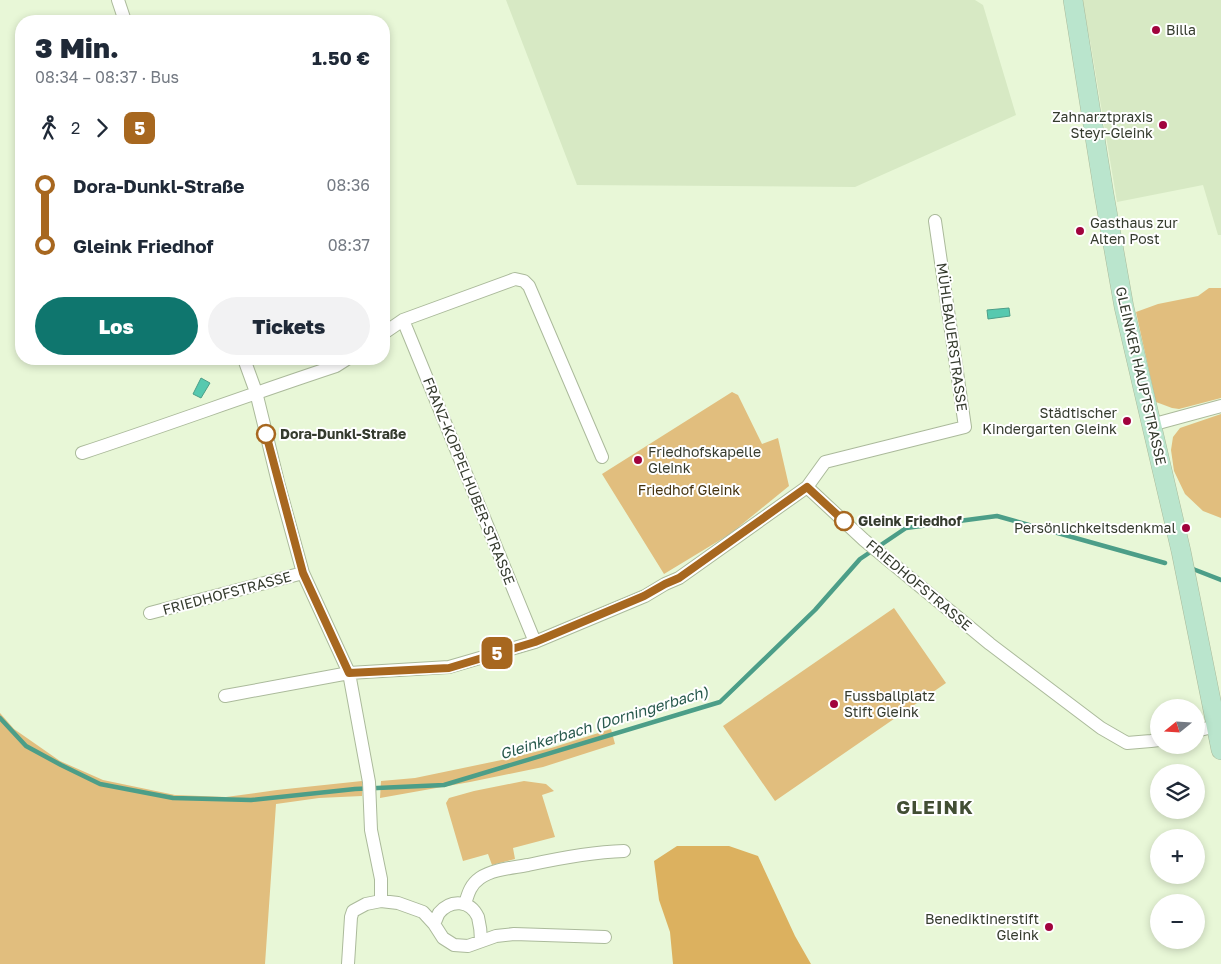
<!DOCTYPE html>
<html lang="de">
<meta charset="utf-8">
<style>
:root{--surface:#fff;--page:#f2f2f3;--text:#1f2937;--muted:#747a83;--accent:#0f766e}
body{margin:0;font-family:"Golos Text",sans-serif;background:var(--page);color:var(--text);height:100vh;display:flex;flex-direction:column;font-size:19px;white-space:nowrap}
*{box-sizing:border-box;margin:0}
p{font-size:16px;color:var(--muted)}
.icon{flex:none;width:28px;height:28px;fill:none;stroke:currentColor;stroke-width:2;stroke-linecap:round;stroke-linejoin:round}
.map{position:relative;flex:1;overflow:hidden}
.side{position:absolute;left:15px;top:15px;width:375px;height:350px;display:flex;flex-direction:column;background:var(--surface);border-radius:20px;box-shadow:0 2px 8px #0003}
.side>*{flex:none}
.badge{padding:0 10px;border-radius:8px;font-size:18px;line-height:32px}
.needle{width:32px;rotate:252deg}
.tools{position:absolute;left:1150px;top:699px;display:grid;gap:10px}
.tools a{display:grid;place-items:center;width:55px;height:55px;border-radius:50%;background:var(--surface);box-shadow:0 2px 8px #0003;font-size:25px}
.map>.badge{position:absolute;translate:-50% -50%;box-shadow:0 0 0 2px #fff}
.legs{display:flex;align-items:center;gap:8px;height:55px;padding:0 20px;font-size:16px}
.legs p{margin-inline-start:auto}
.headline{display:flex;align-items:center;justify-content:space-between;height:85px;padding:0 20px}
h1{font-size:28px;font-weight:800;line-height:38px}
.button{display:flex;gap:10px;margin-top:auto;padding:10px 20px}
.button a{flex:1;height:58px;border-radius:30px;background:var(--accent);color:#fff;font-size:20px;font-weight:800;line-height:58px;text-align:center}
.button a+a{background:var(--page);color:var(--text)}
ul{padding:0 20px;list-style:none}
li{display:flex;align-items:center;gap:18px;height:60px;font-size:19px}
li i{display:grid;place-items:center;width:8px;height:100%;margin:0 6px;background:currentColor}
li i::after{content:'';width:12px;height:12px;margin:-6px;border:4px solid;border-radius:50%;background:var(--surface)}
li p{margin-inline-start:auto}
li:first-child i{background:linear-gradient(#0000 50%,currentColor 0)}
li:last-child i{background:linear-gradient(currentColor 50%,#0000 0)}
.map>svg:first-child{display:block}
.built{fill:#d7e9c4}
.green{fill:#e1be7e}
.forest{fill:#dcb15f}
.water{fill:#56c9af;stroke:#4c9e88}
.lines{fill:none;stroke-linecap:round;stroke-linejoin:round}
.stream{stroke:#4c9e88;stroke-width:4.5}
.street-casing{stroke:#abba9b;stroke-width:14}
.secondary-casing{stroke:#abba9b;stroke-width:20}
.street{stroke:#fff;stroke-width:12}
.secondary{stroke:#bae5cd;stroke-width:19}
.line-1-casing{stroke:#fff;stroke-width:11}
.line-1{stroke:#a7671f;stroke-width:8}
.poi-dot{fill:#a1033d;stroke:#fff;stroke-width:2}
.stop-1-dot{fill:#fff;stroke:#a7671f;stroke-width:2.5}
.labels{text-anchor:middle;stroke-width:4;stroke-linejoin:round;paint-order:stroke}
.poi-label{font-size:14px;fill:#353b2e;stroke:#fff;text-anchor:start}
.street-label{font-size:14px;fill:#353b2e;stroke:#fff}
.stop-label{font-size:14px;font-weight:bold;fill:#353b2e;stroke:#fff;text-anchor:start}
.park-label{font-size:14px;fill:#43310d;stroke:#fff}
.water-label{font-size:15px;font-style:italic;fill:#28594d;stroke:#fff}
.district-label{font-size:19px;font-weight:bold;letter-spacing:1px;fill:#424e34;stroke:#fff}
</style>
<div class="map">
<svg width="1221" height="964" viewBox="0 0 1221 964">
<rect width="100%" height="100%" fill="#e8f7d7"/>
<path class="built" d="M 506,0 L 975,0 L 983,5 L 1016,115 L 855,187 L 577,185 Z
M 1082,0 L 1221,0 L 1221,235 L 1218,235 L 1203,185 L 1117,202 L 1091,46 Z"/>
<path class="green" d="M 1209,288 L 1221,288 L 1221,398 L 1179,409 L 1172,408 L 1156,402 L 1136,312 L 1158,304 L 1198,296 Z
M 732,392 L 738,395 L 762,444 L 778,438 L 789,486 L 730,534 L 664,574 L 602,474 Z
M 1221,414 L 1221,518 L 1203,511 L 1185,494 L 1174,471 L 1171,450 L 1173,437 L 1180,428 Z
M 894,608 L 946,683 L 775,801 L 723,726 Z
M 0,713 L 14,729 L 60,761 L 103,780 L 175,795 L 226,797 L 277,790 L 362,781 L 362,796 L 319,798 L 276,804 L 265,964 L 0,964 Z
M 611,729 L 615,744 L 543,767 L 470,782 L 380,798 L 381,781 L 415,778 L 511,758 L 551,748 Z
M 524,781 L 546,784 L 554,791 L 542,795 L 555,837 L 513,848 L 515,859 L 492,865 L 488,854 L 463,861 L 446,803 L 449,798 L 474,791 Z"/>
<path class="forest" d="M 677,846 L 729,846 L 758,856 L 795,936 L 811,964 L 673,964 L 670,932 L 659,900 L 654,861 Z"/>
<path class="water" d="M 1009,308 L 1010,316 L 988,319 L 987,310 Z
M 201,378 L 210,383 L 201,398 L 193,394 Z"/>
<g class="lines">
<path class="stream" d="M 1193,569 L 1221,580
M 0,718 L 26,746 L 61,765 L 100,784 L 173,798 L 251,800 L 355,789 L 444,785 L 720,702 L 815,610 L 860,559 L 906,528 L 997,516 L 1165,563"/>
<g class="street-casing">
<path id="street" d="M 118,0 L 125,21
M 403,320 L 535,642
M 384,333 L 403,320 L 515,279 L 524,281 L 529,286 L 602,457
M 244,359 L 256,392 L 278,482 L 303,573 L 349,673 L 369,782 L 371,830 L 381,879 L 381,901 L 366,904 L 353,911 L 351,917 L 348,964
M 1151,425 L 1221,406
M 82,453 C 167,425 251,394 336,366 L 347,359
M 807,487 L 825,462 L 965,427 L 935,221
M 150,613 L 303,573
M 225,696 L 349,673 L 449,667 L 535,642 L 645,596 L 665,584 L 679,578 L 807,487 L 864,540 L 990,644 L 1101,728 L 1127,743 L 1151,741 L 1159,740
M 1196,731 L 1216,726
M 381,901 L 398,903 L 423,912 L 434,924 L 443,938 L 454,945 L 468,946 L 496,936 L 514,934 L 605,937
M 465,904 C 468,894 470,885 480,878 C 493,869 512,868 528,865 C 560,858 591,852 624,851
M 434,924 C 436,921 437,916 439,913 C 451,899 470,900 478,917 C 480,925 481,933 481,941"/>
</g>
<g class="secondary-casing">
<path id="secondary" d="M 1073,0 L 1104,194 L 1124,307 L 1181,551 L 1221,750"/>
</g>
<use href="#street" class="street"/>
<use href="#secondary" class="secondary"/>
</g>
<g class="lines">
<g class="line-1-casing">
<path id="line-1" d="M 266,434 L 303,573 L 349,673 L 449,668 L 535,642 L 644,596 L 665,584 L 679,578 L 807,487 L 844,521"/>
</g>
<use href="#line-1" class="line-1"/>
</g>
<g class="poi-dot">
<circle cx="1156" cy="30" r="5"/>
<circle cx="1163" cy="125" r="5"/>
<circle cx="1080" cy="231" r="5"/>
<circle cx="1127" cy="421" r="5"/>
<circle cx="638" cy="460" r="5"/>
<circle cx="1186" cy="528" r="5"/>
<circle cx="834" cy="704" r="5"/>
<circle cx="1049" cy="927" r="5"/>
</g>
<g class="stop-1-dot">
<circle cx="266" cy="434" r="9"/>
<circle cx="844" cy="521" r="9"/>
</g>
<g class="labels">
<g class="poi-label">
<text x="1166" y="35">Billa</text>
<text x="1153" y="122" text-anchor="end">Zahnarztpraxis<tspan x="1153" dy="16">Steyr-Gleink</tspan></text>
<text x="1090" y="228">Gasthaus zur<tspan x="1090" dy="16">Alten Post</tspan></text>
<text x="1117" y="418" text-anchor="end">Städtischer<tspan x="1117" dy="16">Kindergarten Gleink</tspan></text>
<text x="648" y="457">Friedhofskapelle<tspan x="648" dy="16">Gleink</tspan></text>
<text x="1176" y="533" text-anchor="end">Persönlichkeitsdenkmal</text>
<text x="844" y="701">Fussballplatz<tspan x="844" dy="16">Stift Gleink</tspan></text>
<text x="1039" y="924" text-anchor="end">Benediktinerstift<tspan x="1039" dy="16">Gleink</tspan></text>
</g>
<g class="street-label">
<text transform="translate(952 337) rotate(82)" y="5">MÜHLBAUERSTRASSE</text>
<text transform="translate(1141 376) rotate(77)" y="5">GLEINKER HAUPTSTRASSE</text>
<text transform="translate(469 481) rotate(68)" y="5">FRANZ-KOPPELHUBER-STRASSE</text>
<text transform="translate(919 585) rotate(40)" y="5">FRIEDHOFSTRASSE</text>
<text transform="translate(227 593) rotate(-15)" y="5">FRIEDHOFSTRASSE</text>
</g>
<g class="stop-label">
<text x="280" y="439">Dora-Dunkl-Straße</text>
<text x="858" y="526">Gleink Friedhof</text>
</g>
<g class="park-label">
<text x="689" y="495">Friedhof Gleink</text>
</g>
<g class="water-label">
<text transform="translate(604 723) rotate(-17)" y="5">Gleinkerbach (Dorningerbach)</text>
</g>
<g class="district-label">
<text x="935" y="814">GLEINK</text>
</g>
</g>
</svg>
<div class="tools">
<a><svg class="needle" viewBox="-14 -14 28 28"><path d="M0-13l5 13h-10z" fill="#e53935"/><path d="M0 13l5-13h-10z" fill="#747a83"/></svg></a>
<a><svg class="icon" aria-label="layers" viewBox="0 0 24 24"><path d="M12 4l9 5-9 5-9-5zM3 14l9 5 9-5"/></svg></a>
<a>+</a>
<a>−</a>
</div>
<b class="badge" style="left:497px;top:653px;background:#a7671f;color:#fff">5</b>
<section class="side">
<div class="headline"><div><h1>3 Min.</h1><p>08:34 – 08:37 · Bus</p></div><b>1.50 €</b></div>
<div class="legs"><svg class="icon" aria-label="walk" viewBox="0 0 24 24"><circle cx="13" cy="4" r="2"/><path d="M13 8l-2 6 4 7M11 14l-3 7M7 12l3-4h3l4 4"/></svg>2<svg class="icon" aria-label="forward" viewBox="0 0 24 24"><path d="M9 5l7 7-7 7"/></svg><b class="badge" style="background:#a7671f;color:#fff">5</b></div>
<ul>
<li><i style="color:#a7671f"></i><b>Dora-Dunkl-Straße</b><p>08:36</p></li>
<li><i style="color:#a7671f"></i><b>Gleink Friedhof</b><p>08:37</p></li>
</ul>
<div class="button"><a>Los</a><a>Tickets</a></div>
</section>
</div>
